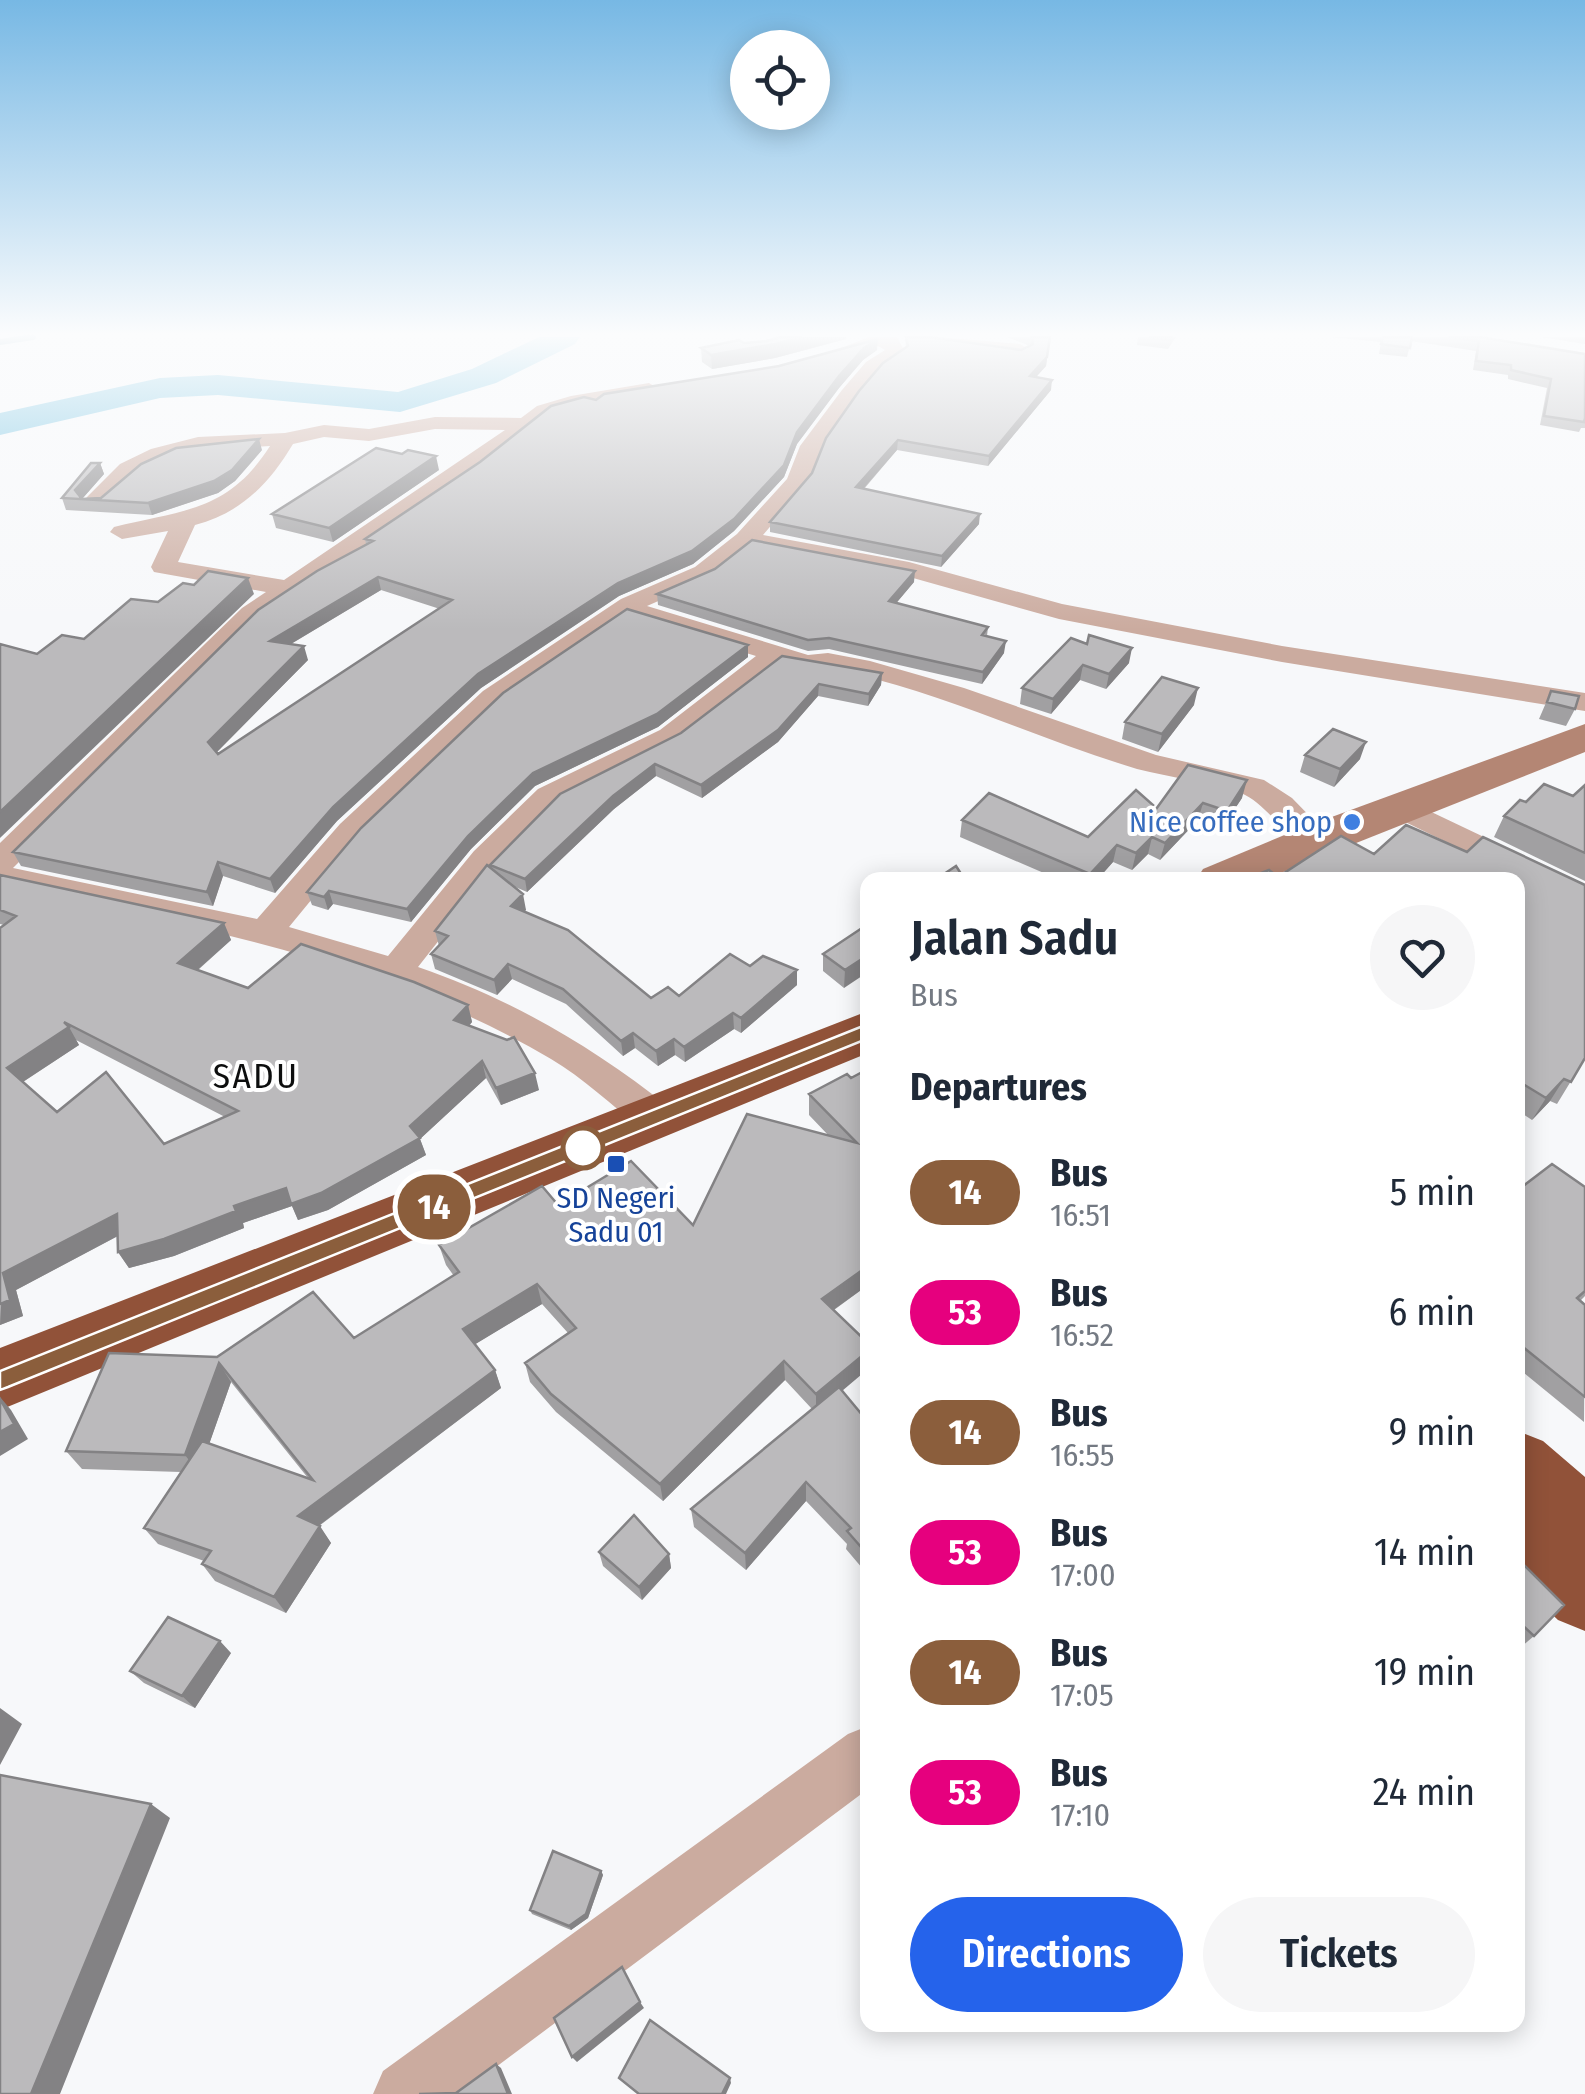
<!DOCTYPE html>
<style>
:root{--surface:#fff;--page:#f6f6f7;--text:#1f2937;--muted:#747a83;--accent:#2563eb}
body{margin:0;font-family:"Fira Sans Condensed",sans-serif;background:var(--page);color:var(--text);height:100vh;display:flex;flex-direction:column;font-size:38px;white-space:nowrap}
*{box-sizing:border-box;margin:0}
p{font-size:32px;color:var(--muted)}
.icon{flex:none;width:55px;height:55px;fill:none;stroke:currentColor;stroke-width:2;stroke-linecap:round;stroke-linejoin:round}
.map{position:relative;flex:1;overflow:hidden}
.side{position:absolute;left:860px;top:872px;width:665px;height:1160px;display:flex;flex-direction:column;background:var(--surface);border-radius:20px;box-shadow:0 5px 25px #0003}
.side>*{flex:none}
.badge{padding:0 20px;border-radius:32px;font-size:35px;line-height:65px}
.buttons{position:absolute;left:730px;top:30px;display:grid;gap:20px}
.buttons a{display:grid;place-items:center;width:100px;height:100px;border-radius:50%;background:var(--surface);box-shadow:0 5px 25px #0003;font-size:50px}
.map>.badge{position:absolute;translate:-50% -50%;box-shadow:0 0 0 5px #fff}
h2{padding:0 50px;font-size:38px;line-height:90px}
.round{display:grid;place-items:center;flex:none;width:105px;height:105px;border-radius:52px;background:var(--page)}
.headline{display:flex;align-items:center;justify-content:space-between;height:170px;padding:0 50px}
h1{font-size:48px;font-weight:600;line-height:75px}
.action{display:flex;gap:20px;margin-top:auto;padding:20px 50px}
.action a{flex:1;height:115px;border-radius:60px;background:var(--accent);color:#fff;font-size:40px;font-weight:600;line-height:115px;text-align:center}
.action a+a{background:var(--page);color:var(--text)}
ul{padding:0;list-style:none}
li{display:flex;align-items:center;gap:30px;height:120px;padding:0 50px}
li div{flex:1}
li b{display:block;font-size:38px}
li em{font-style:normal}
li .badge{min-width:110px;font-weight:700;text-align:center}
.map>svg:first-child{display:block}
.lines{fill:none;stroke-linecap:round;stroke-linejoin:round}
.stream{stroke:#508aa0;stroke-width:6}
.river{fill:#6dbfdf;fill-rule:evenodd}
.street{fill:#cbab9f;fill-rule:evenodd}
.secondary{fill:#b48674;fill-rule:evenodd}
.highway{fill:#915239;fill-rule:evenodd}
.wall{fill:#a1a0a2;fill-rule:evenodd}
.shaded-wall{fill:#838284}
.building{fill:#bbbabc;stroke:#838284;stroke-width:2.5;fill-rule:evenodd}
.line{fill:#8b5e3c;stroke:#fff;stroke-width:2.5}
.shop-dot{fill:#3f7fe0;stroke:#fff;stroke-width:4}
.stop-dot{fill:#fff;stroke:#8b5e3c;stroke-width:5}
.transit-dot{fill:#1a4fb4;stroke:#fff;stroke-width:4}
.labels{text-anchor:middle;stroke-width:8;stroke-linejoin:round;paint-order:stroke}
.shop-label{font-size:30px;fill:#366cbe;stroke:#fff;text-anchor:end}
.transit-label{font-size:30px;fill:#164399;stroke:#fff}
.quarter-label{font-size:35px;letter-spacing:2.5px;fill:#0d0e0e;stroke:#fff}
</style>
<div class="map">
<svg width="1585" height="2094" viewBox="0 0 1585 2094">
<rect width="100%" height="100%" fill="#f7f8fa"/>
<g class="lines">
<path class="stream" d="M 0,342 L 33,337"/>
<path class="river" d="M 539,337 L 580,337 L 575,344 L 496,383 L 400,412 L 218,395 L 160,398 L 0,435 L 0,413 L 160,378 L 218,375 L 398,392 L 472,369 Z"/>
<path class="street" d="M 869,337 L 897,337 L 905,352 L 880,370 L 856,398 L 822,446 L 809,481 L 763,535 L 909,562 L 1062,604 L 1282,646 L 1585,693 L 1585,711 L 1282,662 L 1059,619 L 906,576 L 751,547 L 713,577 L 647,606 L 808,655 L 828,653 L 870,661 L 964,688 L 1156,755 L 1264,780 L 1292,798 L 1332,839 L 1327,846 C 1294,855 1271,805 1241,793 C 1208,781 1171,778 1137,769 C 1042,740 952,697 855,674 C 830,668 806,671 781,664 L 680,742 L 560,803 L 498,865 L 418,967 C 513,1000 590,1045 669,1107 L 675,1118 L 669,1129 L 655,1133 L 641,1129 C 612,1105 583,1078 551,1059 C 382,959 189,925 0,887 L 0,843 L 242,608 L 266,592 L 154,572 L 151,567 L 168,531 L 122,539 L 110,532 L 114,527 C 182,510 228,512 270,446 C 190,450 162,447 103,507 L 87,507 L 83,502 L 87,497 L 120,464 L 151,449 L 198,437 L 285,433 L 324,425 L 369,429 L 435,417 L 521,418 L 537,406 L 571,396 L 649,383 L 659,389 L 649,395 L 551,414 L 480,471 L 260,620 L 13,868 L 257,919 L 340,824 L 483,691 L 621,599 L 695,567 L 737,534 L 787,479 L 800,446 L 842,390 L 866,362 L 885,350 L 878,346 L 831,362 L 821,356 ZM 435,429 L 505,430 L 284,580 L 178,562 L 195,525 C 241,513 269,484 293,444 L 324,437 L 369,441 ZM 628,617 L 756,656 L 660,730 L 538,789 L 474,851 L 388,956 L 289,927 L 362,838 L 503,703 Z
M 938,337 L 1020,344 L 1030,350 L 1020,356 L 945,347 L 938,345 Z
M 1402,798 L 1585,885 L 1585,910 L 1391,815 L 1386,808 L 1391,801 Z
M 868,1726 L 868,1789 L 460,2094 L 373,2094 L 383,2071 L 848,1734 Z"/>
<path class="secondary" d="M 1585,724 L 1585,752 L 1263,880 L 1196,880 L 1203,869 L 1299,829 Z"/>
<path class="highway" d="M 868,1011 L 868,1053 L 0,1410 L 0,1348 Z
M 1518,1431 L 1543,1441 L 1585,1477 L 1585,1631 L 1558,1620 L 1518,1582 Z"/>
</g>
<path class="wall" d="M 781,337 L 846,337 L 846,339 L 775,358 L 712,369 L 702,362 L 701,348 L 766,341 Z
M 905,337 L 929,337 L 1021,350 L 1030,346 L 1007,337 L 1050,337 L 1046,366 L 1036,377 L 1051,390 L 988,466 L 897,450 L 864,489 L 979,524 L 941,567 L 770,532 L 770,522 L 812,473 L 906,347 Z
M 1138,337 L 1176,337 L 1168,349 L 1137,345 Z
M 1329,337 L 1480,337 L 1585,354 L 1585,428 L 1581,428 L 1579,432 L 1540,425 L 1547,388 L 1508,379 L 1508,375 L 1473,370 L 1476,351 L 1411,341 L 1407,357 L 1379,354 L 1381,342 Z
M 1540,337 L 1585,337 L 1585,344 Z
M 877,350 L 863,360 L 839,388 L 797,444 L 784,477 L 734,531 L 693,564 L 619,596 L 481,688 L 337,821 L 275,893 L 223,876 L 213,906 L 21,866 L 13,852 L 366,544 L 365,539 L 596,400 ZM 381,590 L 440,609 L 218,754 L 216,753 L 308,660 L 291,644 Z
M 262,450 L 235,481 L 218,493 L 152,515 L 66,510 L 62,498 L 100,463 L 104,474 L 82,499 L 101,498 Z
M 439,470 L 333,542 L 276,528 L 272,514 Z
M 914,582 L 896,603 L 988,627 L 987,636 L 1004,653 L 982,684 L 829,649 L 808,651 L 658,605 L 657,594 Z
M 1087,644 L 1129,663 L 1106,689 L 1080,680 L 1051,714 L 1020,704 L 1022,688 Z
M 748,645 L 748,657 L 658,727 L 535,786 L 471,849 L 411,922 L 333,904 L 328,910 L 312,905 L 307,892 Z
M 782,656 L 882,673 L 881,685 L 868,706 L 818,696 L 778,742 L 702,798 L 656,776 L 614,809 L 527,892 L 513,886 L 526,910 L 524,911 L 651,998 L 679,996 L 750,966 L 797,985 L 741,1033 L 734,1029 L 685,1062 L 675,1055 L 658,1066 L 635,1048 L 623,1056 L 566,1004 L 512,979 L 497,995 L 435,969 L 431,954 L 439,946 L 435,931 L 491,868 L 490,865 L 681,733 Z
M 1551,691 L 1575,709 L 1566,726 L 1539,719 Z
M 1194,705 L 1158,752 L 1122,739 L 1125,722 Z
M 1305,755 L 1360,759 L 1334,787 L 1300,772 Z
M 1188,765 L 1242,798 L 1222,828 L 1198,820 L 1160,860 L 1148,854 L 1132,870 L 1113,862 L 1097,880 L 1060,880 L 960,837 L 962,820 L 1088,837 L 1150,818 Z
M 1585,785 L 1585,881 L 1494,837 L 1504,816 L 1526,802 L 1573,796 Z
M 1406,825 L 1467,852 L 1483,837 L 1585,885 L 1585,1058 L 1557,1104 L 1550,1101 L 1532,1120 L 1518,1111 L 1518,880 L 1243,880 L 1269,870 L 1278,877 L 1341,836 L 1374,854 Z
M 0,875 L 224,923 L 231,940 L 198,970 L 248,988 L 468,1005 L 472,1022 L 469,1026 L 539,1090 L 501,1105 L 486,1078 L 420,1139 L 426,1155 L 328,1210 L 298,1220 L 292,1206 L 243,1223 L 244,1228 L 174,1256 L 129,1268 L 118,1252 L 118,1236 L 16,1290 L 23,1316 L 0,1325 L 4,925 L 0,924 ZM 76,1040 L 225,1117 L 164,1144 L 57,1112 L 23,1082 L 79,1045 Z
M 868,924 L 844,988 L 823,971 L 823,954 Z
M 868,1069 L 868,1285 L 834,1310 L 842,1391 L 868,1422 L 868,1575 L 846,1549 L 847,1544 L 806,1501 L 746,1570 L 694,1527 L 691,1509 L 812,1409 L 785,1380 L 663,1501 L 556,1412 L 530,1382 L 525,1363 L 568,1333 L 542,1304 L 475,1344 L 495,1370 L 501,1388 L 319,1526 L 331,1543 L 286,1613 L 215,1581 L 202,1564 L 204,1561 L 158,1544 L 144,1528 L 181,1472 L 82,1469 L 66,1451 L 217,1357 L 354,1338 L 454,1276 L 446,1265 L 439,1245 L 558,1205 L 693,1225 L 829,1136 L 809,1115 L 809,1094 L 851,1078 ZM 231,1382 L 308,1478 L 209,1444 Z
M 1585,1187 L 1585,1296 L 1580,1301 L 1585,1305 L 1584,1422 L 1518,1368 L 1518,1190 Z
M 599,1552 L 669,1554 L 671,1568 L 642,1600 L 603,1566 Z
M 1518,1559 L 1534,1636 L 1520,1648 L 1518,1646 Z
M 231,1653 L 195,1708 L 144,1683 L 130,1671 Z
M 601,1871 L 603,1875 L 588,1918 L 571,1930 L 532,1914 L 530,1910 Z"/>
<path class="shaded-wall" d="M 802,337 L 846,337 L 846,339 L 775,358 L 712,369 L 711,355 Z
M 1050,337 L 1046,366 L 1028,386 L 1030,376 Z
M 878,339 L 877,350 L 863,360 L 839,388 L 797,444 L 784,477 L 734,531 L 693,564 L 619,596 L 481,688 L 337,821 L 275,893 L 270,879 L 333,807 L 478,674 L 797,432 L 839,376 L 864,348 Z
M 1052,380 L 1051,390 L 988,466 L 989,456 Z
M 259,439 L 262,450 L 235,481 L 218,493 L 152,515 L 148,503 Z
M 898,440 L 897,450 L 856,497 L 856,487 Z
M 436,456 L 439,470 L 333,542 L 329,528 Z
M 100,463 L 104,474 L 82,499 L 75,490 Z
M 980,514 L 979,524 L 941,567 L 942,556 Z
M 915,571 L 914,582 L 888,613 L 889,601 Z
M 378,577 L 381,590 L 274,654 L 270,641 Z
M 248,578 L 254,594 L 0,838 L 0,812 Z
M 1006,641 L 1004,653 L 982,684 L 983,672 Z
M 748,645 L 748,657 L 658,727 L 535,786 L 471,849 L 411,922 L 407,909 L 468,836 L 533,773 Z
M 304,646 L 308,660 L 213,756 L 208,742 Z
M 1132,648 L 1129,663 L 1106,689 L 1109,674 Z
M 1083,665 L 1080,680 L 1051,714 L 1053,699 Z
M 882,673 L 881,685 L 868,706 L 869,694 Z
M 819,684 L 818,696 L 778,742 L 702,798 L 701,785 Z
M 1198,688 L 1194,705 L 1158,752 L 1162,734 Z
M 1366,742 L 1360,759 L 1334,787 L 1340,769 Z
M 655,764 L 656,776 L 614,809 L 527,892 L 525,879 L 613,796 Z
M 1247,780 L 1242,798 L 1222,828 L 1227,811 Z
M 1203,803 L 1198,820 L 1160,860 L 1165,843 Z
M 1153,805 L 1149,823 L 1135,838 L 1139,820 Z
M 1152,837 L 1148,854 L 1132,870 L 1136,853 Z
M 1117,845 L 1113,862 L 1097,880 L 1089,880 L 1090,874 Z
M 218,862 L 223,876 L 213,906 L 207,892 Z
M 329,891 L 333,904 L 328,910 L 324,897 Z
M 523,894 L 526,910 L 514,921 L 511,906 Z
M 224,923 L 231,940 L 186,980 L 178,963 Z
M 868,955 L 868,972 L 844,988 L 845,970 Z
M 508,964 L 512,979 L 497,995 L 494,980 Z
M 797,970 L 797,985 L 741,1033 L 741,1018 Z
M 468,1005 L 472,1022 L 458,1038 L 454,1020 Z
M 733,1013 L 734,1029 L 685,1062 L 684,1047 Z
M 69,1027 L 79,1045 L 18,1085 L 7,1068 Z
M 633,1033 L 635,1048 L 623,1056 L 621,1041 Z
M 674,1039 L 675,1055 L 658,1066 L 656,1051 Z
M 482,1061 L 486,1078 L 420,1139 L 426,1155 L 328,1210 L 298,1220 L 292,1206 L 243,1223 L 244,1228 L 174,1256 L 129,1268 L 118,1252 L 234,1206 L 410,1126 Z
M 535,1073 L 539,1090 L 501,1105 L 496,1088 Z
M 1564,1079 L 1550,1101 L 1532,1120 L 1546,1098 Z
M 117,1214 L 127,1231 L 16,1290 L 23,1316 L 0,1325 L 3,1273 Z
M 868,1266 L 868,1285 L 822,1318 L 822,1299 Z
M 537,1284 L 542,1304 L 469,1348 L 463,1329 Z
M 868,1351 L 868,1369 L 816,1413 L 816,1394 Z
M 784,1361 L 785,1380 L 663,1501 L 660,1484 Z
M 219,1363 L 231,1382 L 199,1473 L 185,1455 Z
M 495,1370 L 501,1388 L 309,1533 L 298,1516 Z
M 0,1397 L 11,1410 L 28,1439 L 0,1456 Z
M 806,1482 L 806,1501 L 746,1570 L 745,1553 Z
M 320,1526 L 331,1543 L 286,1613 L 274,1597 Z
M 669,1554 L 671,1568 L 642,1600 L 639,1587 Z
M 220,1641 L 231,1653 L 195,1708 L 182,1696 Z
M 0,1708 L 22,1724 L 0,1765 Z
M 151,1804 L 170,1818 L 60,2094 L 31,2094 Z
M 601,1871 L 603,1875 L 588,1918 L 571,1930 L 569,1926 Z
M 640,2002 L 644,2008 L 577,2062 L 572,2057 Z
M 496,2064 L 501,2068 L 512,2094 L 508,2094 Z
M 730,2078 L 731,2083 L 726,2094 L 722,2094 Z"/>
<path class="building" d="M 781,337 L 802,337 L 775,344 L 711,355 L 701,348 L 739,340 L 744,343 L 766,341 Z
M 906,337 L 929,337 L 1021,350 L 1033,344 L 1032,337 L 1050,337 L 1047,357 L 1030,376 L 1052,380 L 989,456 L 898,440 L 856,487 L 980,514 L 942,556 L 770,522 L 812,473 L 826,438 L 859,391 L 883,363 L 908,346 Z
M 1149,337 L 1172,337 L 1170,340 Z
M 1383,337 L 1412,337 L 1410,348 L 1381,344 Z
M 1449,337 L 1480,337 L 1585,354 L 1585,418 L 1584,422 L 1544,416 L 1551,379 L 1511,370 L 1511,365 L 1476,361 L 1479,341 Z
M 878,339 L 864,348 L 839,376 L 797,432 L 784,465 L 734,519 L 692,551 L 618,583 L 478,674 L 333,807 L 270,879 L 218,862 L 207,892 L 13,852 L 258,610 L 317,571 L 373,541 L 365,539 L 480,462 L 551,406 L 584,397 L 596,400 L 604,394 L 779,366 ZM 378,577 L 452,600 L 218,754 L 208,742 L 304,646 L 270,641 Z
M 259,439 L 232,470 L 214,481 L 148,503 L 62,498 L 91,463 L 100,463 L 75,490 L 82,499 L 101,498 L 141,464 L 176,448 Z
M 376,448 L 402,454 L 408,450 L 436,456 L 329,528 L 272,514 Z
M 752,540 L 915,571 L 889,601 L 988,627 L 982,635 L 1006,641 L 983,672 L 829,638 L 808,640 L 657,594 L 715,569 Z
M 208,571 L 248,578 L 0,812 L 0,644 L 37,654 L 62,635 L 84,639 L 131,599 L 158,602 L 183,583 L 194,585 Z
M 627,609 L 748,645 L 657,714 L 533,773 L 468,836 L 407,909 L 329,891 L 324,897 L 307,892 L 361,828 L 503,693 Z
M 1089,635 L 1132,648 L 1109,674 L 1083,665 L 1053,699 L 1022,688 L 1071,638 L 1087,644 Z
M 782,656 L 882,673 L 869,694 L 819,684 L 778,730 L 701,785 L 655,764 L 613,796 L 525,879 L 490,865 L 560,794 L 681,733 Z
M 1162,677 L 1198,688 L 1162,734 L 1125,722 Z
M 1551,691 L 1579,696 L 1575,709 L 1547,702 Z
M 1333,729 L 1366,742 L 1340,769 L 1305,755 Z
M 1188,765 L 1247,780 L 1227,811 L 1203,803 L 1165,843 L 1152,837 L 1136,853 L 1117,845 L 1090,874 L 962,820 L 989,793 L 1088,837 L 1136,790 L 1153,805 L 1139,820 L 1146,823 Z
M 1544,784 L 1573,796 L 1585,785 L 1585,853 L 1504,816 L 1520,800 L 1526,802 Z
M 1406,825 L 1467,852 L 1483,837 L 1585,885 L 1585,1058 L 1571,1082 L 1564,1079 L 1546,1098 L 1518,1081 L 1518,880 L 1243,880 L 1269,870 L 1278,877 L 1341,836 L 1374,854 Z
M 487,865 L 523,894 L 511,906 L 568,930 L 651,998 L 668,987 L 679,996 L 730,954 L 750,966 L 763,956 L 797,970 L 741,1018 L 733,1013 L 684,1047 L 674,1039 L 656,1051 L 633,1033 L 621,1041 L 563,989 L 508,964 L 494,980 L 431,954 L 448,936 L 435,931 Z
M 956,866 L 965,880 L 935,880 Z
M 0,875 L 224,923 L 178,963 L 248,988 L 301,944 L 414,982 L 468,1005 L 454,1020 L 507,1040 L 514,1037 L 535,1073 L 496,1088 L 482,1061 L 410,1126 L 420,1138 L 321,1193 L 291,1204 L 286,1188 L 234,1206 L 236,1211 L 164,1239 L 118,1252 L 117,1214 L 3,1273 L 10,1300 L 0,1304 L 0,928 L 16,916 L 0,910 ZM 64,1022 L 238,1111 L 164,1144 L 106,1072 L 57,1112 L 7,1068 L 69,1027 Z
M 868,924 L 868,955 L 845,970 L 823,954 Z
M 868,1069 L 868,1266 L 822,1299 L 868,1343 L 868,1351 L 816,1394 L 784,1361 L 660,1484 L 551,1394 L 525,1363 L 576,1328 L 537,1284 L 463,1329 L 495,1370 L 298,1516 L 320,1526 L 274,1597 L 202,1564 L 211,1551 L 144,1528 L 202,1441 L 313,1480 L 219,1363 L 185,1455 L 66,1451 L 109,1353 L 217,1357 L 313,1292 L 354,1338 L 459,1272 L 439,1245 L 542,1186 L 558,1205 L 631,1161 L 693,1225 L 747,1114 L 857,1143 L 809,1094 L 847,1074 L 851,1078 Z
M 1552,1164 L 1585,1187 L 1585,1291 L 1577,1298 L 1585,1305 L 1585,1397 L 1518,1343 L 1518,1190 Z
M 839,1387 L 868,1422 L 868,1555 L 847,1531 L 851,1528 L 806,1482 L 745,1553 L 691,1509 Z
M 0,1399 L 14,1424 L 0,1432 Z
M 634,1515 L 669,1554 L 639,1587 L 599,1552 Z
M 1518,1559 L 1564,1605 L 1534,1636 L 1518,1621 Z
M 168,1617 L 220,1641 L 182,1696 L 130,1671 Z
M 0,1775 L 151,1804 L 31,2094 L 0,2094 Z
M 553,1851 L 601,1871 L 586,1914 L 569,1926 L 530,1910 Z
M 622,1967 L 640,2002 L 572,2057 L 554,2018 Z
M 650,2020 L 730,2078 L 722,2094 L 639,2094 L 619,2078 Z
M 496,2064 L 508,2094 L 419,2094 L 456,2093 Z"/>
<linearGradient id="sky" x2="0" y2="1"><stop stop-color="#77b8e4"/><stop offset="0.53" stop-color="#fbfcfd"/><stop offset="1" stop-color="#fbfcfd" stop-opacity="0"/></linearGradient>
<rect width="1585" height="630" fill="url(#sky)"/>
<path class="line" d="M 868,1024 L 877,1031 L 874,1036 L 8,1387 L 0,1390 L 0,1371 Z"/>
<circle class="shop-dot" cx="1352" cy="822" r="10"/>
<circle class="stop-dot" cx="583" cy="1148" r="20"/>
<rect class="transit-dot" x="606" y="1154" width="20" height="20" rx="5"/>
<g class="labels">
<g class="shop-label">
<text x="1332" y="832">Nice coffee shop</text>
</g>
<g class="transit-label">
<text x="616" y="1208">SD Negeri<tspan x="616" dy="34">Sadu 01</tspan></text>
</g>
<g class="quarter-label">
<text x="256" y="1088">SADU</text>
</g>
</g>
</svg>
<div class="buttons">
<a><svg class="icon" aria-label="locate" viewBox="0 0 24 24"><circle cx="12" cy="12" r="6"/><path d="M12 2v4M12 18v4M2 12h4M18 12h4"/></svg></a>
</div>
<b class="badge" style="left:434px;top:1207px;background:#8b5e3c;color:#fff">14</b>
<section class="side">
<div class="headline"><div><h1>Jalan Sadu</h1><p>Bus</p></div><a class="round"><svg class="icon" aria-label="heart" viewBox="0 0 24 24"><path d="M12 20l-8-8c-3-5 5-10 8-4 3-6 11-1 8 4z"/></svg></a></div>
<h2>Departures</h2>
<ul>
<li><span class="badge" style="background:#8b5e3c;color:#fff">14</span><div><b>Bus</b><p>16:51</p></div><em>5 min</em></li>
<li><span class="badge" style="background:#e6007e;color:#fff">53</span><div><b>Bus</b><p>16:52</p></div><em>6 min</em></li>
<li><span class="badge" style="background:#8b5e3c;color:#fff">14</span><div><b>Bus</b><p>16:55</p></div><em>9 min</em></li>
<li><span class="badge" style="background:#e6007e;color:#fff">53</span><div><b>Bus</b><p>17:00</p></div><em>14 min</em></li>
<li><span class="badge" style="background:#8b5e3c;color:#fff">14</span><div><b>Bus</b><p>17:05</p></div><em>19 min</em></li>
<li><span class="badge" style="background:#e6007e;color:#fff">53</span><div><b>Bus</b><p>17:10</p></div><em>24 min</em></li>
</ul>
<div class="action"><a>Directions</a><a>Tickets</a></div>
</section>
</div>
